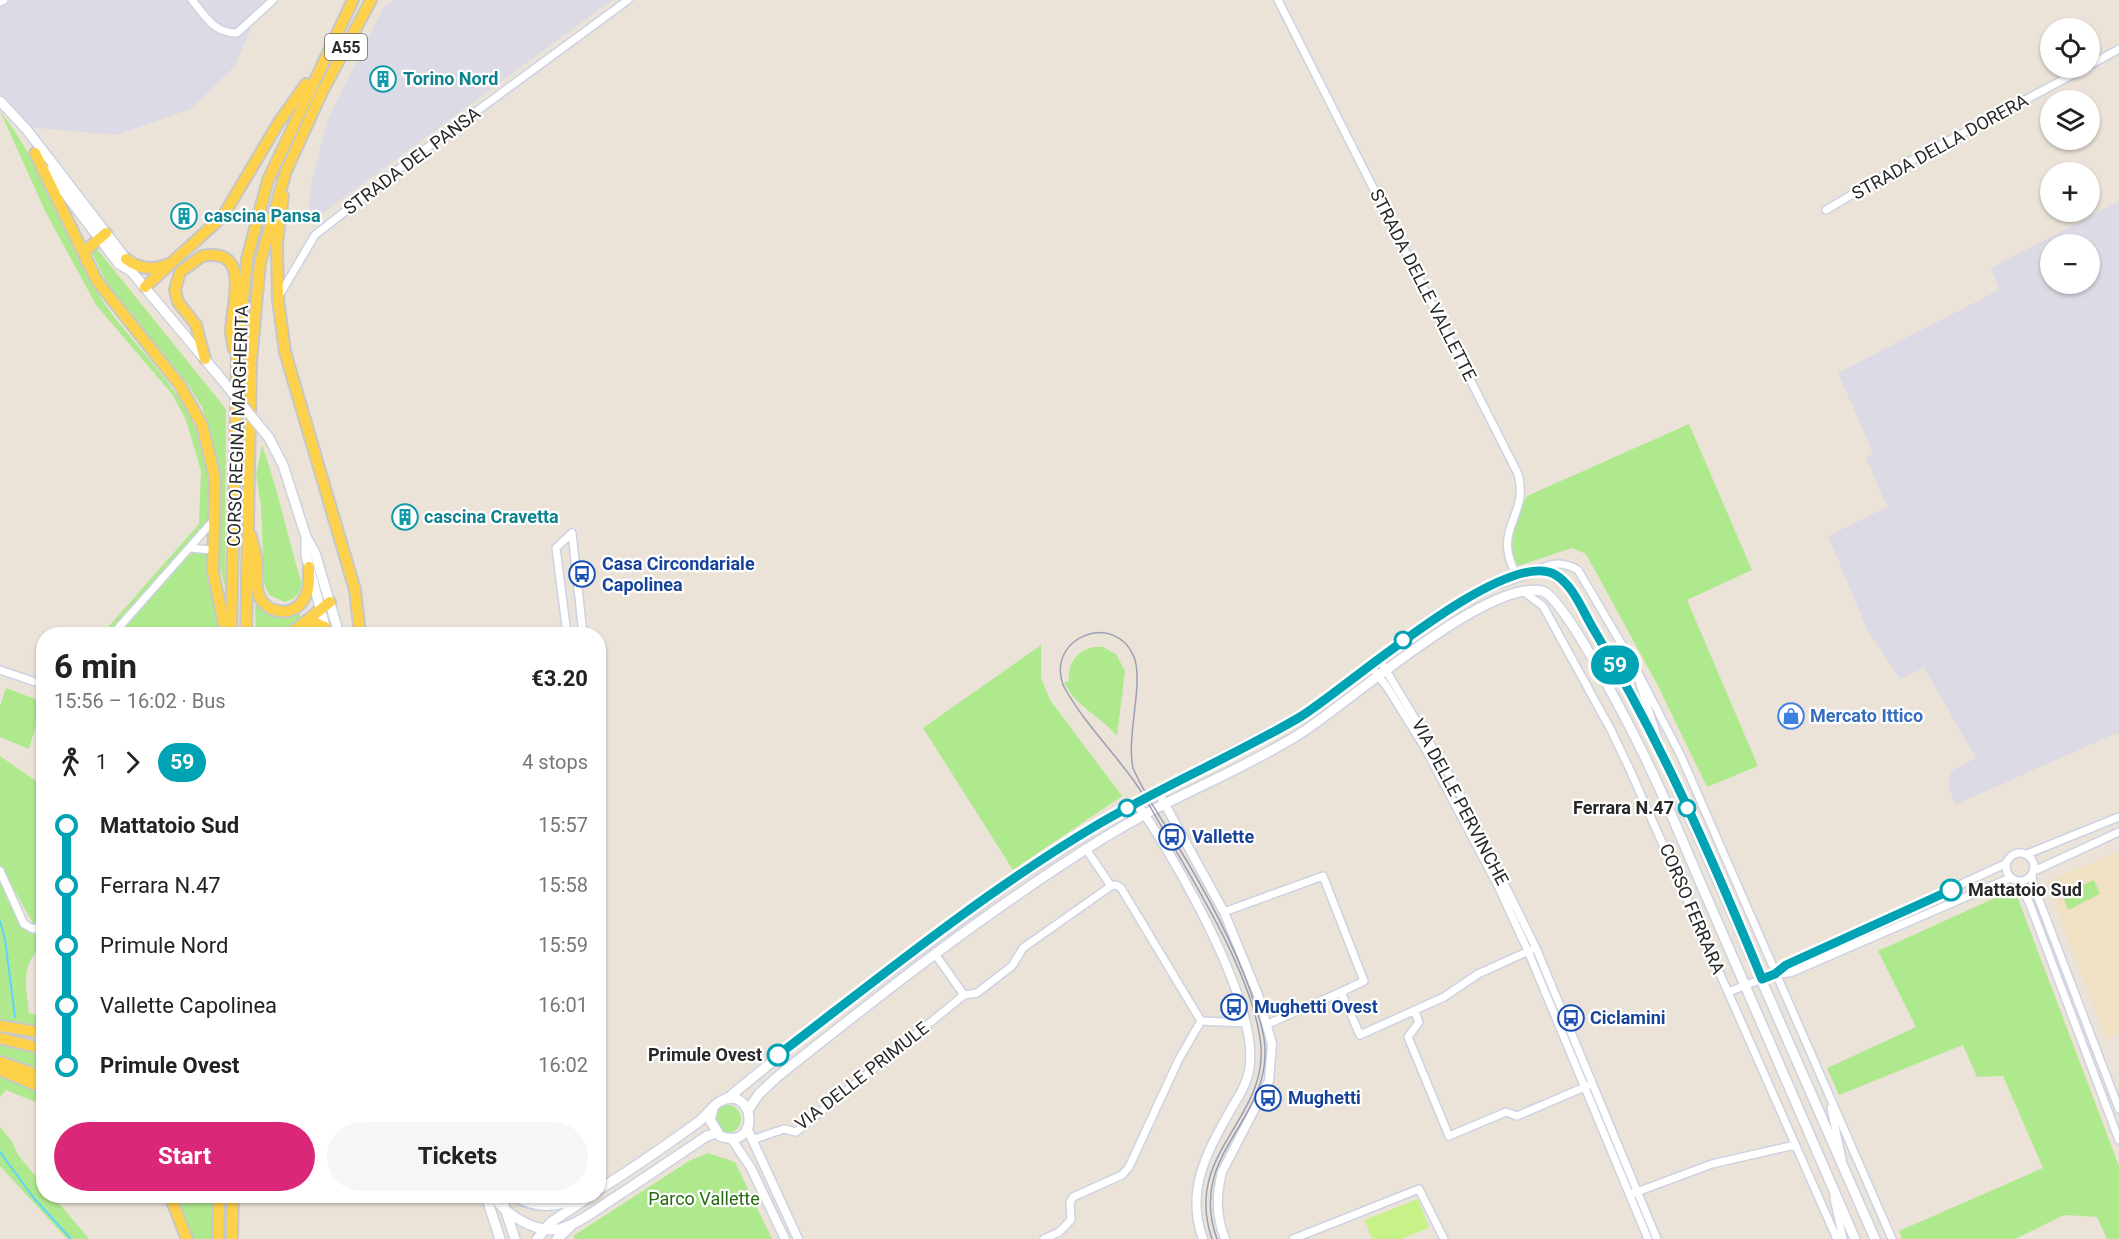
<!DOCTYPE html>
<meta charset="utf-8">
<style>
:root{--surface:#fff;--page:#f6f6f6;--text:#222;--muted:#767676;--accent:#db2777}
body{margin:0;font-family:Roboto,sans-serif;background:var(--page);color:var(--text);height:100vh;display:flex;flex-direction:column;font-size:22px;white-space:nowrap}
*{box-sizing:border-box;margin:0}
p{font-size:20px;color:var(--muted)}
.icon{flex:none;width:33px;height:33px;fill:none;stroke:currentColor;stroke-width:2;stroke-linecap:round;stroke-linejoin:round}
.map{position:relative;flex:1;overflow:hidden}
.details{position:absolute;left:36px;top:627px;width:570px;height:576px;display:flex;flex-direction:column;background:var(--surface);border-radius:24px;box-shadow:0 2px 4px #0004}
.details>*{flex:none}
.badge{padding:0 12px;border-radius:20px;font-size:21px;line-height:39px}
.controls{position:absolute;left:2040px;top:18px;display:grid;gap:12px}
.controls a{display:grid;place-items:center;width:60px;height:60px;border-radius:50%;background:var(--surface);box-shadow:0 2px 4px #0004;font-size:30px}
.map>.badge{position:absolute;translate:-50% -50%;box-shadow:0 0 0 3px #fff}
.legs{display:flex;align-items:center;gap:9px;height:66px;padding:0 18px;font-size:20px}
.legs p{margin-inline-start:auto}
.summary{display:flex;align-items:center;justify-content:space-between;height:102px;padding:0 18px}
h1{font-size:33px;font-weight:700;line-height:45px}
.primary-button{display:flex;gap:12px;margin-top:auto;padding:12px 18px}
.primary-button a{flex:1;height:69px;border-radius:36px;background:var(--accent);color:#fff;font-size:24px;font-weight:700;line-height:69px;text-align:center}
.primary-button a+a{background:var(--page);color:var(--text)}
ul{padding:0 18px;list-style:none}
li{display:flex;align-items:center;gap:21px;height:60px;font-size:22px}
li i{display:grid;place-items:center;width:9px;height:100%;margin:0 8px;background:currentColor}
li i::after{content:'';width:15px;height:15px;margin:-8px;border:4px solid;border-radius:50%;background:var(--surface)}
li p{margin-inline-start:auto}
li:first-child i{background:linear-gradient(#0000 50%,currentColor 0)}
li:last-child i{background:linear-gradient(currentColor 50%,#0000 0)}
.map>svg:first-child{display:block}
.industrial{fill:#dcdae4;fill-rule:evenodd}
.education{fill:#f0e1c5}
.green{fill:#afe98e}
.pitch{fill:#c7f288}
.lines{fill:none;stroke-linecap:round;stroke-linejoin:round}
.stream{stroke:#5fd4fa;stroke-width:2}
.minor-casing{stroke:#cdd2e3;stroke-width:10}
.tertiary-casing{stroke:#cdd2e3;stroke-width:11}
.secondary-casing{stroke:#cdd2e3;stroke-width:12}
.primary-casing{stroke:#c7c7c7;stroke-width:14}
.minor{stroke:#fff;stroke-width:7}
.tertiary{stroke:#fff;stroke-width:8}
.secondary{stroke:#fff;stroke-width:9}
.primary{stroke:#fed14b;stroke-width:10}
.tram{stroke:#9a9fb5;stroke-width:1.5}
.secondary-bridge-casing{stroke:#cdd2e3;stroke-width:12;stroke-linecap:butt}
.secondary-bridge{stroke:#fff;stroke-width:9}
.line-1-casing{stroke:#fff;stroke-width:14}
.line-1{stroke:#00a3b4;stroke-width:9}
.stop-1-dot{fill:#fff;stroke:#00a3b4;stroke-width:3}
.labels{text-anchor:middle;stroke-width:4.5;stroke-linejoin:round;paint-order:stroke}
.shield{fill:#fff;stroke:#686868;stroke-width:1.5}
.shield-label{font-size:16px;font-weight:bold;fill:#282828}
.culture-label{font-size:18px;font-weight:bold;fill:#0d838f;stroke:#fff;text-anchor:start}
.street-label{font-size:18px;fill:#282828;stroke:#fff}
.transit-label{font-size:18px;font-weight:bold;fill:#164399;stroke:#fff;text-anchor:start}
.shop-label{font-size:18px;font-weight:bold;fill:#366cbe;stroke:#fff;text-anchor:start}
.stop-label{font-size:18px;font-weight:bold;fill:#282828;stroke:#fff;text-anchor:end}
.park-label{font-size:18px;fill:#266b12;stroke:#fff}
</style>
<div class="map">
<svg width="2119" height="1239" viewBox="0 0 2119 1239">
<rect width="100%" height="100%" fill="#ece3d8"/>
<path class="industrial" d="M 0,0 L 273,0 L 256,16 L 235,66 L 191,109 L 116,135 L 26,127 L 0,94 Z
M 392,0 L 612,0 L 308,224 L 311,185 L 327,121 L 383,8 Z
M 2119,201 L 2119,732 L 1955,805 L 1948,785 L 1951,771 L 1976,758 L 1924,668 L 1900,679 L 1875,641 L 1867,629 L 1828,536 L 1887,507 L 1866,458 L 1873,453 L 1838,373 L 1999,290 L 1991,268 ZM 2050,244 L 2090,244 L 2090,284 L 2050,284 Z"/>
<path class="education" d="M 2119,851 L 2119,1034 L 2106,1040 L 2047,882 Z"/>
<path class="green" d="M 0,111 C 41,162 60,228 92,284 C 129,348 191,386 206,463 C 210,482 208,503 208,522 L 110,634 L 102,634 L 199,524 L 201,471 L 186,420 L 172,394 L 96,305 L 46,213 Z
M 97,249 L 226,409 L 225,587 L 219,564 L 222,476 L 202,407 L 187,383 L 107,284 L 92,253 Z
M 1689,424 L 1752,570 L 1687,600 L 1758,766 L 1707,787 L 1658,686 L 1586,554 L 1572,548 L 1518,566 C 1498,547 1516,515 1527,496 Z
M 262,445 C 278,489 287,535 301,581 C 302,593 295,600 284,602 L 269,595 L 264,583 L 261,506 L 256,474 Z
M 195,551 L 208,553 L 220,634 L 146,634 L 132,628 L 127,634 L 117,634 L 184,557 Z
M 259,603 C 268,617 283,620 299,613 L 302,618 L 282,634 L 256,634 L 255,605 Z
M 1041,645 L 1041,678 L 1050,700 L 1122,796 L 1013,870 L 923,728 Z
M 1103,647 L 1116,654 L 1125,671 L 1117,736 C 1101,717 1077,707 1064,683 L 1069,681 C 1067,660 1082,645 1103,647 Z
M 6,688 L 43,702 L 29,749 L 0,737 L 0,706 Z
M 0,756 L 43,786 L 43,919 L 34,925 L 0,865 Z
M 0,877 L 22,927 L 35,934 L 43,929 L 43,945 C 20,965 26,984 29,1013 L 43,1016 L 43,1029 L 0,1021 Z
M 2094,880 L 2100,894 L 2068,910 L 2062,894 Z
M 2008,892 L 2017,896 L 2119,1166 L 2119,1239 L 2107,1239 L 2097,1217 L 2064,1215 L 2015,1239 L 1902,1239 L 1899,1231 L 2043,1168 L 2003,1076 L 1977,1077 L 1963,1045 L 1839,1095 L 1827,1068 L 1916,1027 L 1878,951 Z
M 0,1043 L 43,1054 L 43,1072 L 0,1057 Z
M 0,1075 L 43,1092 L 43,1105 L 6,1090 L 0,1097 Z
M713 1119a14 14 0 1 1 28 0a14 14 0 1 1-28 0Z
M 0,1127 L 11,1140 L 19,1156 L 43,1185 L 44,1196 L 53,1196 L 89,1239 L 67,1239 L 0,1166 Z
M 708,1153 L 735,1162 L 772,1239 L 575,1239 L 573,1236 L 689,1161 Z
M 176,1196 L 213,1196 L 212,1239 L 192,1239 Z"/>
<path class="pitch" d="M 1418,1199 L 1429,1228 L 1401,1239 L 1372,1239 L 1365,1220 Z"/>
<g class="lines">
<path class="stream" d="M 0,921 L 5,939 L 15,1017
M 0,1152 L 33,1197 L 71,1239"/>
<g class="minor-casing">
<path id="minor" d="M 192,0 C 205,16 214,33 237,33 L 273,0
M 1278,0 L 1518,474 C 1530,518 1490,527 1517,576
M 0,2 L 4,0
M 2090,65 L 2119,49
M 1826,210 L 1890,172 L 2085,68
M 279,296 L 315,235 L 413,158 L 628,0
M 190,548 L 212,550
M 1537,570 C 1552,563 1563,561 1578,570 L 1634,665 L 1681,756 L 1892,1239
M 1524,592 L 1543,606 L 1611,730 L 1630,770 L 1837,1239
M 113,634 L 213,521
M 567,634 L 556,548 L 572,533 L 583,634
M 1379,659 L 1457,788 L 1536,948 L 1657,1239
M 1370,665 L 1387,687 L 1425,748 L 1498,886 L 1528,951 L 1648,1239
M 0,670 L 44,685
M 1639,681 L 1657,736
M 1086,849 L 1111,886
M2006 867a14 14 0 1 1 28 0a14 14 0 1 1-28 0Z
M 2027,854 L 2119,817
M 0,871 L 24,924 L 33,929 L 44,925
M 2034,871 L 2119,832
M 2032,875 L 2033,884 L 2119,1109
M 2018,882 L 2029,902 L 2119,1140
M 1224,912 L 1323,876 L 1364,981 L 1341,992
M 935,954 L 964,995
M 1775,974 L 1790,973 L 2010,878
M 1728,992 L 1775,974 L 1786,965 L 2005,864
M 1414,1010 L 1419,1022 L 1408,1037 L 1449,1136 L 1506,1112 L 1517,1116 L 1587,1086
M 1268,1024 L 1341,992 L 1360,1035 L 1444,997 L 1478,974 L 1531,950
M 1831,1108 L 1842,1159
M 752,1140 L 784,1129 L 796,1132 L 964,995 L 977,993 L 1012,966 L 1023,948 L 1111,886 L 1116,885 L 1121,888 L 1201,1021 L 1246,1023
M 1634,1193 L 1712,1164 L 1795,1145
M 1834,1198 L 1843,1239
M 1044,1239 L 1059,1232 L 1071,1220 L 1070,1202 L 1073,1197 L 1122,1175 L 1129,1167 L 1179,1059 L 1201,1021
M 1293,1239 L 1419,1189 L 1444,1239"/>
</g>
<g class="tertiary-casing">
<path id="tertiary" d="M 1157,790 L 1224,912 L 1258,995 L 1272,1044 L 1269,1081 L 1222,1172 C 1216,1196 1216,1216 1225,1239
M 1136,802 C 1173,854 1266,1013 1248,1075 C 1245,1088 1237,1099 1230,1111 C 1207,1152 1185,1191 1203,1239
M 747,1128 L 798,1239
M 731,1138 L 751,1168 L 785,1239"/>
</g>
<g class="secondary-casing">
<path id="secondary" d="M 0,101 L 27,130 L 126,259 L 131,271 L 218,375
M 48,171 L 119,264 L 131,271
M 269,438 L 283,465 L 306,537 L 315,553 L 339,634
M 306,540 L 306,555 L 327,634
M 728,1098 L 812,1029 L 1014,880 L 1136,802 L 1303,715 L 1436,616 L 1494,585 L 1535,571 L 1550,572 L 1569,588 L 1629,689 L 1663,756 L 1875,1239
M 748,1110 L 759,1094 L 777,1077 C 882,993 988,910 1102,839 C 1165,799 1235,774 1298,735 C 1348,704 1486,579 1542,591 C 1565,596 1639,744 1652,772 C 1673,816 1691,862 1711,907 C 1759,1018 1807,1128 1855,1239
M 598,1190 C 633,1169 665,1146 697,1123 C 706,1117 712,1105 721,1101 C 755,1084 762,1152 720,1136 L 710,1120 L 713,1108
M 486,1196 L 500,1239
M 493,1196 C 506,1214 535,1234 559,1229 C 578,1224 596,1210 611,1200 C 644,1179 675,1157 707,1136 L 717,1133
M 501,1196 L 515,1239
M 514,1196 C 539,1211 560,1206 586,1196
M 537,1239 L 550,1223 L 586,1199
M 557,1239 L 571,1226"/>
</g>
<g class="primary-casing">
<path id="primary" d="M 35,153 L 97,281 L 179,384 L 202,425 L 215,478 L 213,572 L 226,634
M 283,196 L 277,242 L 278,299 L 285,352 L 355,590 L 360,634
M 126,259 C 139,269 153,271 168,264
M 86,261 L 85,251 L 106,233
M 145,287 L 223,216 L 279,122 L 306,84
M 205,359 L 196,325 L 178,302 L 175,290 L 180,272 L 202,256 C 252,247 232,304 231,330 C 231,336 233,343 234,349
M 251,536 C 253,545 256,554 257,563 C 257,574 255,585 259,596 C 267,614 293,618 304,599 C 310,590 309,578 309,567
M 302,625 L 313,622 L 325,627
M 231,634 L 237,358 L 247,259 L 268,180 L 353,0
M 246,634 L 251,361 L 260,263 L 286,171 L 321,94 L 371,0
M 290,634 L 330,602
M 0,1026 L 44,1033
M 0,1038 L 44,1049
M 0,1062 L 44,1077
M 0,1070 L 44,1088
M 170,1196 L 187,1239
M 218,1239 L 219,1196
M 232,1239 L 233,1196"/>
</g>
<use href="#minor" class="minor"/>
<use href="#tertiary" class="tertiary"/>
<use href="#secondary" class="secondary"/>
<use href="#primary" class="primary"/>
<path class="tram" d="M 1212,1239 C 1183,1154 1266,1121 1261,1047 C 1256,984 1201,893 1169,839 C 1157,820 1147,799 1134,781 C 1111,749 1081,719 1063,685 C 1046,636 1116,611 1134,657 C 1144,683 1126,736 1133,768 C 1144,794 1162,819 1176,843 C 1205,890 1231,938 1250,990 C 1256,1010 1265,1030 1265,1051 C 1267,1123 1187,1156 1217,1239"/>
<g class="secondary-bridge-casing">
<path id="secondary-bridge" d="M 218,375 L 269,438"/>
</g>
<use href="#secondary-bridge" class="secondary-bridge"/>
</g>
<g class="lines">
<g class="line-1-casing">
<path id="line-1" d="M 778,1055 C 880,977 982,894 1092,828 C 1160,787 1232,757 1300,717 C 1346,689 1503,548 1554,574 C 1573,584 1583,612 1594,630 C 1661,741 1713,860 1762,979 L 1775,974 L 1786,965 L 1951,890"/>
</g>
<use href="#line-1" class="line-1"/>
</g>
<defs>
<g id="building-ring" transform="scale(1.35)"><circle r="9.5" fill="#fff" stroke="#0f9aa8" stroke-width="1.5"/><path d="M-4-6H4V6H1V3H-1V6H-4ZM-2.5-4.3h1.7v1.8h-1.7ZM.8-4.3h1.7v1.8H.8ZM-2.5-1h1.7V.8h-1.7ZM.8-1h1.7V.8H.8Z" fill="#0f9aa8"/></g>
<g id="bus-ring" transform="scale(1.35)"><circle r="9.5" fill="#fff" stroke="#1a4fb4" stroke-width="1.5"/><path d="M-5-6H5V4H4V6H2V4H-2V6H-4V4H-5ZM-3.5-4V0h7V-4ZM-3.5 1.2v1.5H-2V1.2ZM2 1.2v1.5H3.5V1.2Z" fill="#1a4fb4"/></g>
<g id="shop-ring" transform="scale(1.35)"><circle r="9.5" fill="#fff" stroke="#3f7fe0" stroke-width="1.5"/><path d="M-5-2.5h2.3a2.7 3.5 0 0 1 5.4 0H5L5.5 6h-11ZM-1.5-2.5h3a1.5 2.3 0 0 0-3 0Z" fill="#3f7fe0"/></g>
</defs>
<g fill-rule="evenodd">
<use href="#building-ring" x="383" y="79"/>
<use href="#building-ring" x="184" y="216"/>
<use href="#building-ring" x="405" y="517"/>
<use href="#bus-ring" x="582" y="574"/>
<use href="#shop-ring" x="1791" y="716"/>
<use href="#bus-ring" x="1172" y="837"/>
<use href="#bus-ring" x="1234" y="1007"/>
<use href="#bus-ring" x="1571" y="1018"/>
<use href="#bus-ring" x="1268" y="1098"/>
</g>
<g class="stop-1-dot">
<circle cx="1403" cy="640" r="8"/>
<circle cx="1127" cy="808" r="8"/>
<circle cx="1687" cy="808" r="8"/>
<circle cx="1951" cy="890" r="10"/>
<circle cx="778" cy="1055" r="10"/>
</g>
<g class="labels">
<rect class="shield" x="325" y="34" width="42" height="26" rx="4.5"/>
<g class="shield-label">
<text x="346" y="53">A55</text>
</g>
<g class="culture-label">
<text x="403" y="85">Torino Nord</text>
<text x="204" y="222">cascina Pansa</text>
<text x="424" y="523">cascina Cravetta</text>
</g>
<g class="street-label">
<text transform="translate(1940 147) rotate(-29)" y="6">STRADA DELLA DORERA</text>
<text transform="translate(412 161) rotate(-37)" y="6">STRADA DEL PANSA</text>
<text transform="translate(1423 285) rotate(63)" y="6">STRADA DELLE VALLETTE</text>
<text transform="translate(238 426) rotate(-88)" y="6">CORSO REGINA MARGHERITA</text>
<text transform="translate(1460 802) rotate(62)" y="6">VIA DELLE PERVINCHE</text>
<text transform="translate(1692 909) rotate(67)" y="6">CORSO FERRARA</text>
<text transform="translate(862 1076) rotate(-38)" y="6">VIA DELLE PRIMULE</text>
</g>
<g class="transit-label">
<text x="602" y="570">Casa Circondariale<tspan x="602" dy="21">Capolinea</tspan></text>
<text x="1192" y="843">Vallette</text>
<text x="1254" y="1013">Mughetti Ovest</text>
<text x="1590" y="1024">Ciclamini</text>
<text x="1288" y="1104">Mughetti</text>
</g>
<g class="shop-label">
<text x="1810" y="722">Mercato Ittico</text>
</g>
<g class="stop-label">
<text x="1674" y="814">Ferrara N.47</text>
<text x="1968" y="896" text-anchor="start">Mattatoio Sud</text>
<text x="762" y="1061">Primule Ovest</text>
</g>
<g class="park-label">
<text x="704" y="1205">Parco Vallette</text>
</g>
</g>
</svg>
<div class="controls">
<a><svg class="icon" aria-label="locate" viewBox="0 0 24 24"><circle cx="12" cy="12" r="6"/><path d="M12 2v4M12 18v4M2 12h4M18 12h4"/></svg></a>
<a><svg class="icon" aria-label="layers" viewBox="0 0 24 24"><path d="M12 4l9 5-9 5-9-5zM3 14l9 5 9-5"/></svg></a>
<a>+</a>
<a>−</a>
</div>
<b class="badge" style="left:1615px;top:665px;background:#00a3b4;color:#fff">59</b>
<section class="details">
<div class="summary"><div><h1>6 min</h1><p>15:56 – 16:02 · Bus</p></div><b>€3.20</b></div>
<div class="legs"><svg class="icon" aria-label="walk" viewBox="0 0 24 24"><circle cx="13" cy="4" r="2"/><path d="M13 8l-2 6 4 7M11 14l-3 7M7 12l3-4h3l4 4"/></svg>1<svg class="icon" aria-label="forward" viewBox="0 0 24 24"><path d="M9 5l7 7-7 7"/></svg><b class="badge" style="background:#00a3b4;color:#fff">59</b><p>4 stops</p></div>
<ul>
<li><i style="color:#00a3b4"></i><b>Mattatoio Sud</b><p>15:57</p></li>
<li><i style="color:#00a3b4"></i><span>Ferrara N.47</span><p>15:58</p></li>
<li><i style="color:#00a3b4"></i><span>Primule Nord</span><p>15:59</p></li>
<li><i style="color:#00a3b4"></i><span>Vallette Capolinea</span><p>16:01</p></li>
<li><i style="color:#00a3b4"></i><b>Primule Ovest</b><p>16:02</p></li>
</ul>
<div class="primary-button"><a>Start</a><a>Tickets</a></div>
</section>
</div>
